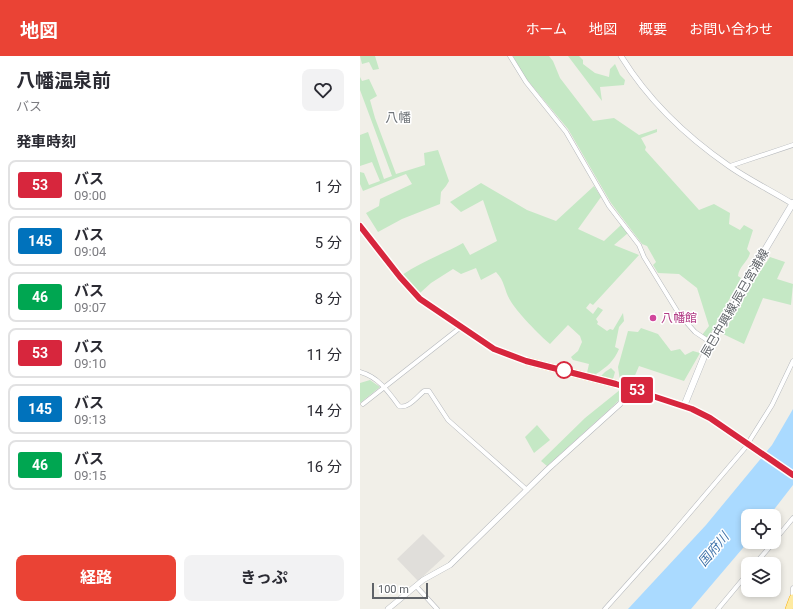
<!DOCTYPE html>
<html lang="ja">
<meta charset="utf-8">
<style>
:root{--surface:#fff;--page:#f2f2f3;--text:#2b2b33;--muted:#7c7c81;--line:#e1e1e2;--accent:#ea4335}
body{margin:0;font-family:Roboto,"Noto Sans JP",sans-serif;background:var(--page);color:var(--text);height:100vh;display:flex;flex-direction:column;font-size:15px;white-space:nowrap}
*{box-sizing:border-box;margin:0}
p{font-size:13px;color:var(--muted)}
.icon{flex:none;width:22px;height:22px;fill:none;stroke:currentColor;stroke-width:2;stroke-linecap:round;stroke-linejoin:round}
.map{position:relative;flex:1;overflow:hidden}
.panel{display:flex;flex-direction:column;background:var(--surface);width:360px}
.panel>*{flex:none}
.badge{padding:0 8px;border-radius:3px;font-size:14px;line-height:26px}
.buttons{position:absolute;left:381px;top:453px;display:grid;gap:8px}
.buttons a{display:grid;place-items:center;width:40px;height:40px;border-radius:8px;background:var(--surface);box-shadow:0 2px 6px #0003;font-size:20px}
.scale{position:absolute;left:12px;bottom:10px;width:56px;box-sizing:border-box;padding-left:4px;border:2px solid #5f6368;border-top:0;font-size:11px;line-height:14px;white-space:nowrap;color:#5f6368;-webkit-text-stroke:3px #fff;paint-order:stroke}
.map>.badge{position:absolute;translate:-50% -50%;box-shadow:0 0 0 2px #fff}
h2{padding:0 16px;font-size:15px;line-height:36px}
.round{display:grid;place-items:center;flex:none;width:42px;height:42px;border-radius:8px;background:var(--page)}
.summary{display:flex;align-items:center;justify-content:space-between;height:68px;padding:0 16px}
h1{font-size:19px;font-weight:700;line-height:30px}
.button{display:flex;gap:8px;margin-top:auto;padding:8px 16px}
.button a{flex:1;height:46px;border-radius:8px;background:var(--accent);color:#fff;font-size:16px;font-weight:700;line-height:46px;text-align:center}
.button a+a{background:var(--page);color:var(--text)}
ul{padding:0;list-style:none}
li{display:flex;align-items:center;gap:12px;height:50px;margin:0 8px 6px;padding:0 8px;border:2px solid var(--line);border-radius:8px}
li div{flex:1}
li b{display:block;font-size:15px}
li em{font-style:normal}
li .badge{min-width:44px;font-weight:700;text-align:center}
header{display:flex;align-items:center;gap:24px;box-sizing:border-box;height:56px;padding:0 20px;background:var(--accent);color:#fff}
header strong{font-size:19px}
nav{display:flex;gap:22px;margin-inline-start:auto;font-size:14px}
main{display:flex;flex:1;min-height:0}
.map>svg:first-child{display:block}
.industrial{fill:#e0deda}
.green{fill:#c5e8c5}
.water{fill:#aadaff}
.lines{fill:none;stroke-linecap:round;stroke-linejoin:round}
.minor-casing{stroke:#b5b8bc;stroke-width:5}
.tertiary-casing{stroke:#b5b8bc;stroke-width:6}
.secondary-casing{stroke:#b6babf;stroke-width:7}
.trunk-casing{stroke:#f9ab00;stroke-width:8}
.minor{stroke:#fff;stroke-width:4}
.tertiary{stroke:#fff;stroke-width:5}
.secondary{stroke:#fff;stroke-width:6}
.trunk{stroke:#feeaa1;stroke-width:7}
.line-casing{stroke:#fff;stroke-width:9}
.line{stroke:#d7263d;stroke-width:6}
.hotel-dot{fill:#d1479c;stroke:#fff;stroke-width:1.5}
.stop-dot{fill:#fff;stroke:#d7263d;stroke-width:2}
.labels{text-anchor:middle;stroke-width:3;stroke-linejoin:round;paint-order:stroke}
.street-label{font-size:12px;fill:#5f6368;stroke:#fff}
.hotel-label{font-size:12px;fill:#b23c85;stroke:#fff;text-anchor:start}
.neighbourhood-label{font-size:13px;fill:#70757a;stroke:#fff}
.water-label{font-size:13px;font-style:italic;fill:#4174aa;stroke:#fff}
</style>
<header>
<strong>地図</strong>
<nav><a>ホーム</a><a>地図</a><a>概要</a><a>お問い合わせ</a></nav>
</header>
<main>
<section class="panel">
<div class="summary"><div><h1>八幡温泉前</h1><p>バス</p></div><a class="round"><svg class="icon" aria-label="heart" viewBox="0 0 24 24"><path d="M12 20l-8-8c-3-5 5-10 8-4 3-6 11-1 8 4z"/></svg></a></div>
<h2>発車時刻</h2>
<ul>
<li><span class="badge" style="background:#d7263d;color:#fff">53</span><div><b>バス</b><p>09:00</p></div><em>1 分</em></li>
<li><span class="badge" style="background:#0072bc;color:#fff">145</span><div><b>バス</b><p>09:04</p></div><em>5 分</em></li>
<li><span class="badge" style="background:#00a651;color:#fff">46</span><div><b>バス</b><p>09:07</p></div><em>8 分</em></li>
<li><span class="badge" style="background:#d7263d;color:#fff">53</span><div><b>バス</b><p>09:10</p></div><em>11 分</em></li>
<li><span class="badge" style="background:#0072bc;color:#fff">145</span><div><b>バス</b><p>09:13</p></div><em>14 分</em></li>
<li><span class="badge" style="background:#00a651;color:#fff">46</span><div><b>バス</b><p>09:15</p></div><em>16 分</em></li>
</ul>
<div class="button"><a>経路</a><a>きっぷ</a></div>
</section>
<div class="map">
<svg width="433" height="553" viewBox="0 0 433 553">
<rect width="100%" height="100%" fill="#f1efe8"/>
<path class="industrial" d="M 63,478 L 85,500 L 58,525 L 37,503 Z"/>
<path class="green" d="M 0,0 L 15,0 L 19,13 L 13,14 L 9,6 L 2,8 Z
M 153,0 L 189,0 L 193,5 L 200,22 L 233,65 L 254,62 L 279,79 L 297,73 L 297,76 L 281,82 L 286,91 L 285,94 L 339,154 L 354,148 L 370,157 L 369,168 L 380,174 L 384,169 L 393,174 L 387,193 L 390,197 C 388,206 379,210 378,220 L 381,222 L 348,282 L 342,279 L 349,270 L 337,232 L 319,218 L 298,217 L 293,209 L 296,206 L 287,190 L 282,188 L 251,147 L 208,73 L 164,20 Z
M 208,0 L 219,0 L 223,4 L 223,8 L 235,17 L 249,21 L 250,13 L 255,8 L 260,19 L 265,24 L 264,29 L 240,31 L 242,45 Z
M 0,21 L 2,25 L 9,23 L 17,40 L 10,44 L 15,62 L 36,118 L 65,109 L 64,97 L 78,94 L 89,125 L 86,130 L 81,136 L 80,148 L 42,163 L 18,176 L 6,157 L 19,150 L 20,143 L 52,128 L 46,118 L 3,135 L 0,128 L 0,116 L 4,117 L 9,129 L 20,125 L 12,106 L 0,110 L 0,79 L 8,76 L 24,123 L 32,120 L 0,34 Z
M 121,127 L 167,154 L 196,165 L 234,130 L 241,141 L 218,173 L 244,185 L 261,169 L 268,177 L 254,189 L 279,199 L 233,249 L 230,247 L 226,252 L 233,258 L 238,251 L 243,254 L 236,263 L 238,266 L 237,268 L 247,275 L 250,273 L 253,274 L 263,257 L 264,265 L 259,271 L 255,291 L 259,293 C 254,305 247,311 236,318 L 227,317 L 229,308 L 213,304 L 211,301 L 218,295 L 222,286 L 220,280 L 208,269 L 190,288 C 180,280 156,255 150,244 C 144,234 145,225 136,216 L 121,224 L 116,212 L 101,218 L 93,213 L 71,227 L 60,237 L 42,219 C 61,206 83,198 103,187 L 110,199 L 137,185 L 123,144 L 101,156 L 90,146 Z
M 410,201 L 425,206 L 417,223 L 433,228 L 431,249 L 403,242 L 384,288 L 363,278 L 393,226 Z
M 281,272 L 298,278 L 311,295 L 320,293 L 325,299 L 333,295 L 340,297 L 324,325 L 279,310 L 273,324 L 268,327 L 260,325 L 258,311 L 268,275 L 278,276 Z
M 251,312 L 255,316 L 253,323 L 241,320 L 245,316 Z
M 10,324 L 20,331 L 0,347 L 0,327 Z
M 261,333 L 262,341 L 252,351 L 187,410 L 181,405 L 225,362 Z
M 177,369 L 190,384 L 174,397 L 165,381 Z"/>
<path class="water" d="M 433,353 L 433,429 L 409,460 L 388,460 L 388,486 L 331,553 L 268,553 L 346,469 L 412,389 Z"/>
<g class="lines">
<g class="minor-casing">
<path id="minor" d="M 150,0 L 166,26 L 206,76 L 249,150 L 279,189 L 284,201 L 319,258 L 335,276 L 350,286
M 370,110 L 433,89
M 0,316 C 18,321 28,335 39,350 C 48,353 57,341 64,335 L 69,335 L 88,364 L 167,434
M 3,348 L 101,271
M 414,485 L 433,462
M 395,508 L 414,486
M 56,530 L 77,553
M 433,532 L 433,539
M 245,553 L 305,486 L 385,392 L 412,349 L 433,305
M 358,553 L 388,517"/>
</g>
<g class="tertiary-casing">
<path id="tertiary" d="M 261,0 C 288,44 327,81 369,110 C 389,124 412,135 433,148
M 28,553 L 63,524 L 90,509 L 188,413 L 260,348 L 265,340 L 269,332"/>
</g>
<g class="secondary-casing">
<path id="secondary" d="M 324,350 L 350,286 L 433,147"/>
</g>
<g class="trunk-casing">
<path id="trunk" d="M 0,170 L 40,221 L 60,243 L 134,293 L 166,305 L 256,328 L 332,353 L 350,362 L 433,419
M 429,553 L 433,542"/>
</g>
<use href="#minor" class="minor"/>
<use href="#tertiary" class="tertiary"/>
<use href="#secondary" class="secondary"/>
<use href="#trunk" class="trunk"/>
</g>
<g class="lines">
<g class="line-casing">
<path id="line" d="M 0,170 L 40,221 L 60,243 L 134,293 L 166,305 L 256,328 L 332,353 L 350,362 L 433,419"/>
</g>
<use href="#line" class="line"/>
</g>
<circle class="hotel-dot" cx="293" cy="262" r="4"/>
<circle class="stop-dot" cx="204" cy="314" r="8"/>
<g class="labels">
<g class="street-label">
<text transform="translate(375 247) rotate(-60)" y="4">辰巳中興線;辰巳宮浦線</text>
</g>
<g class="hotel-label">
<text x="301" y="266">八幡館</text>
</g>
<g class="neighbourhood-label">
<text x="38" y="66">八幡</text>
</g>
<g class="water-label">
<text transform="translate(353 493) rotate(-50)" y="5">国府川</text>
</g>
</g>
</svg>
<div class="buttons">
<a><svg class="icon" aria-label="locate" viewBox="0 0 24 24"><circle cx="12" cy="12" r="6"/><path d="M12 2v4M12 18v4M2 12h4M18 12h4"/></svg></a>
<a><svg class="icon" aria-label="layers" viewBox="0 0 24 24"><path d="M12 4l9 5-9 5-9-5zM3 14l9 5 9-5"/></svg></a>
</div>
<div class="scale">100 m</div>
<b class="badge" style="left:277px;top:334px;background:#d7263d;color:#fff">53</b>
</div>
</main>
